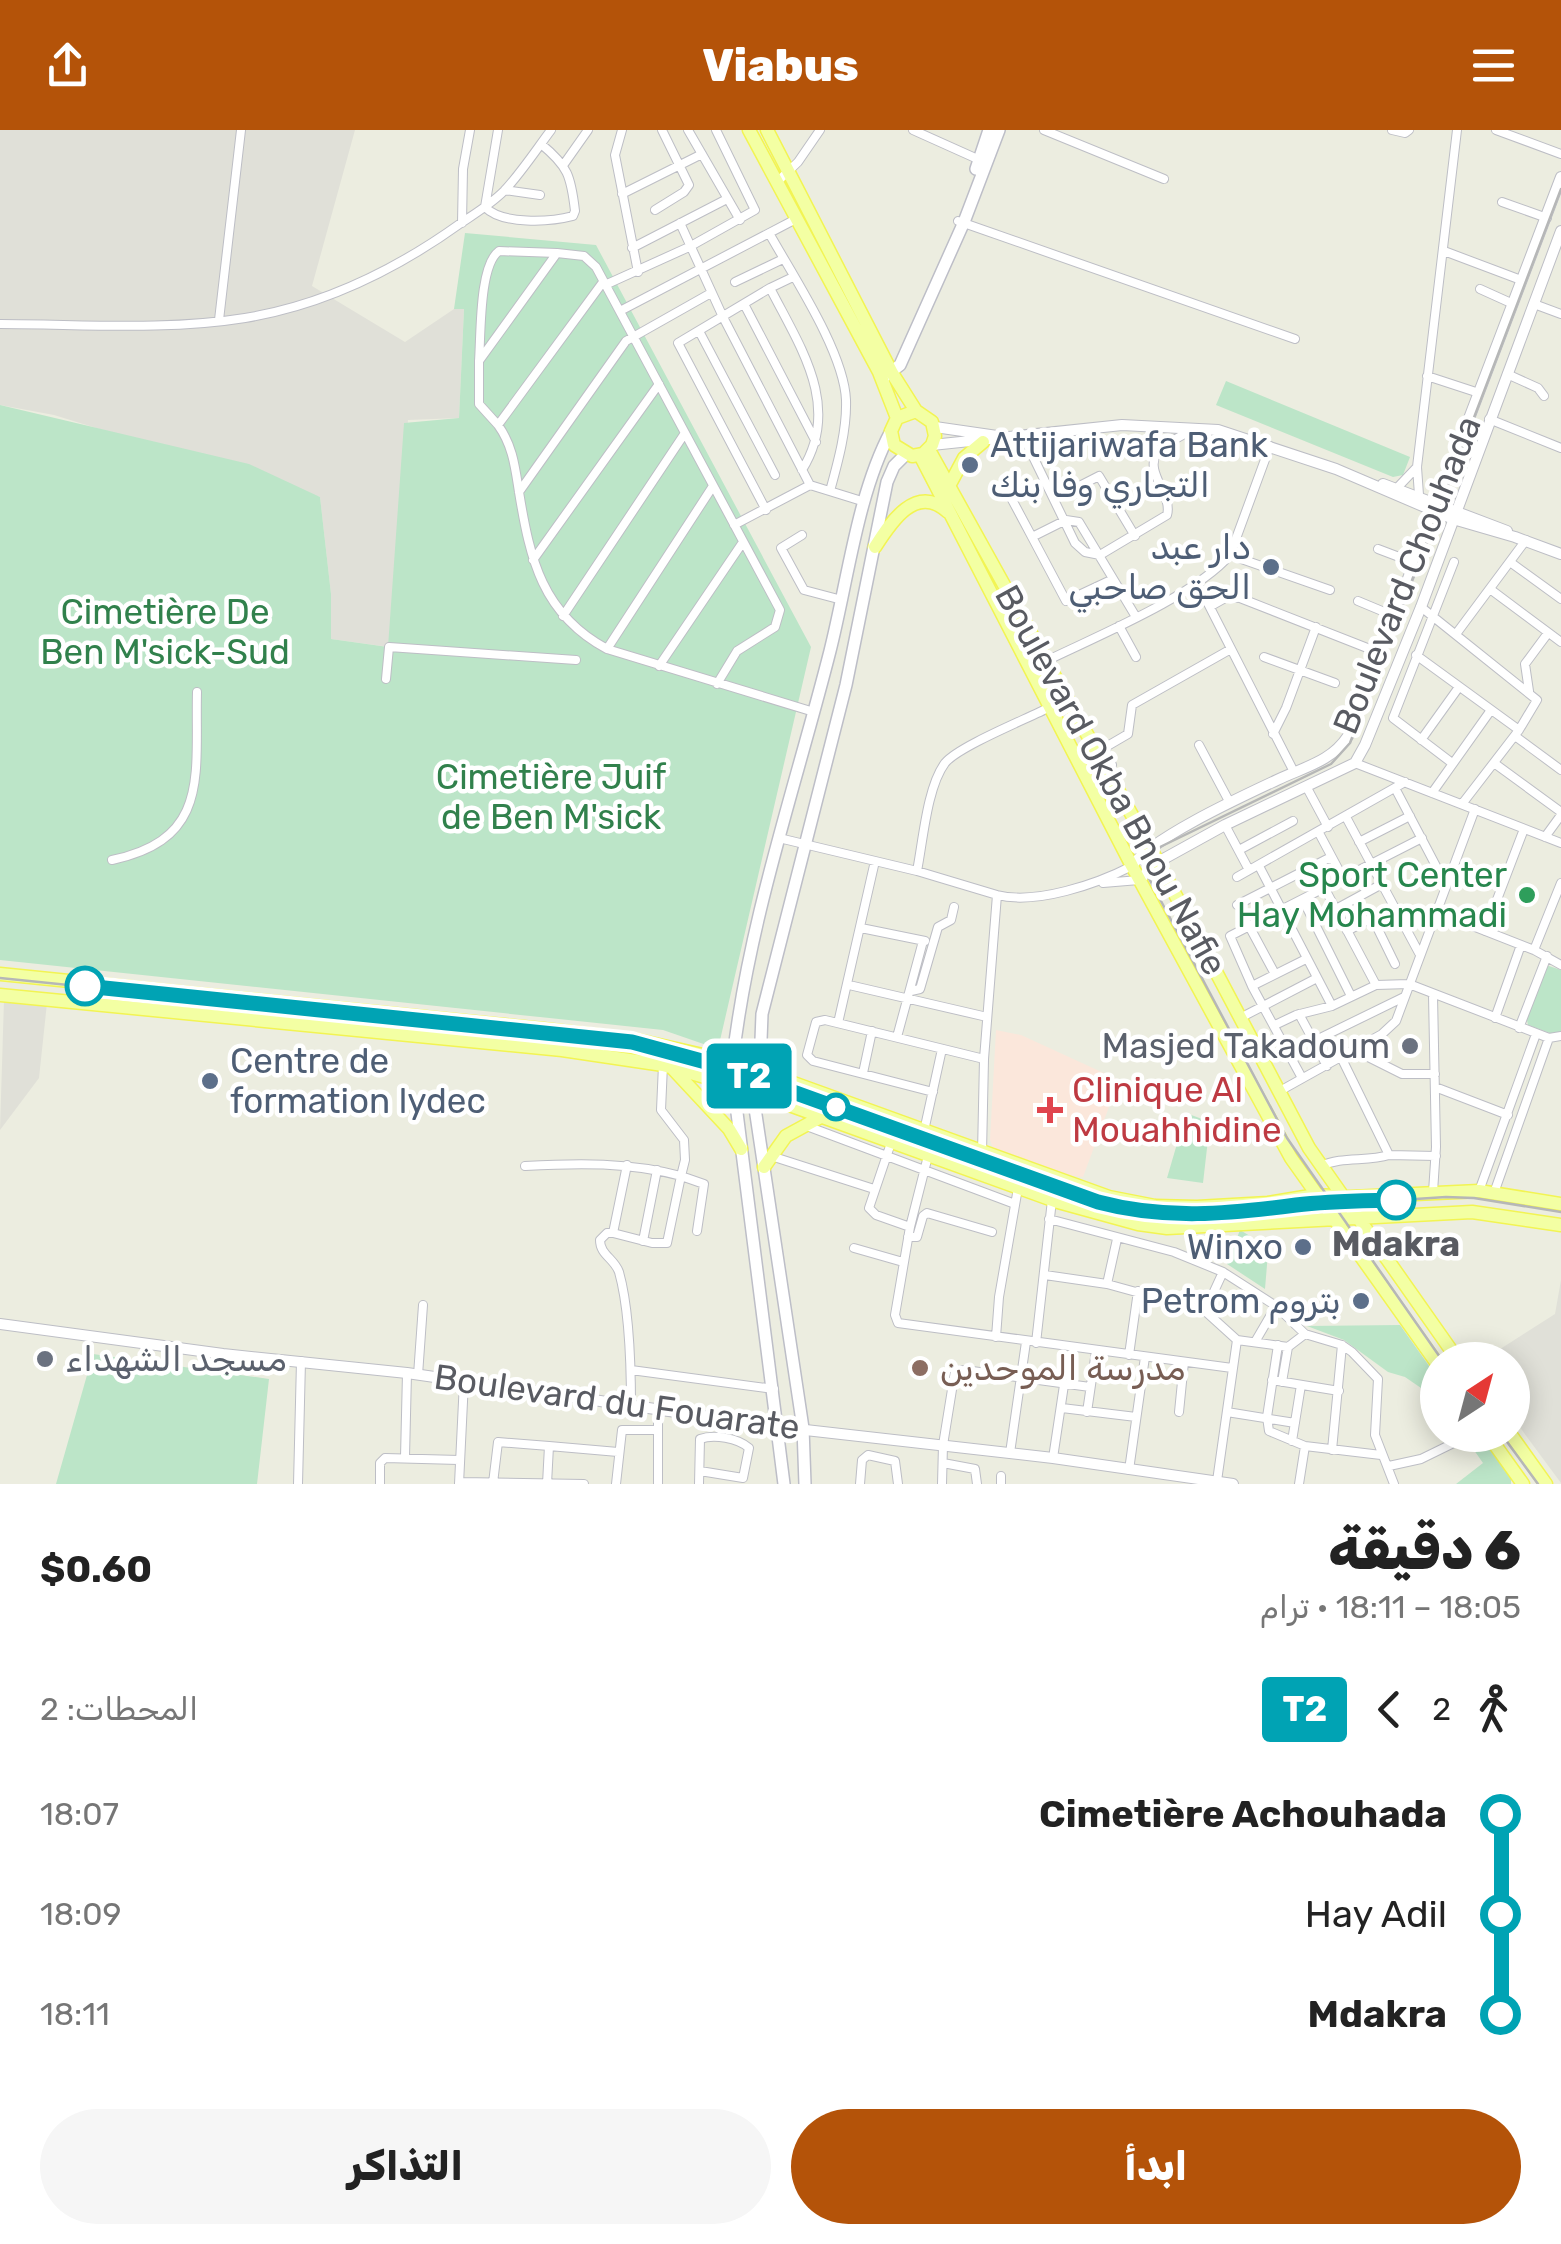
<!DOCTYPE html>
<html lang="ar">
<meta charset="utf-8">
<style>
:root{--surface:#fff;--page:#f6f6f6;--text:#222;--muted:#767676;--accent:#b45309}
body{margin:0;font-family:Rubik,"Noto Naskh Arabic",sans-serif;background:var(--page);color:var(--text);direction:rtl;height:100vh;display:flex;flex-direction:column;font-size:38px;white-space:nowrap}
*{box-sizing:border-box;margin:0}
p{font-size:32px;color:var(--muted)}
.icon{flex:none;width:55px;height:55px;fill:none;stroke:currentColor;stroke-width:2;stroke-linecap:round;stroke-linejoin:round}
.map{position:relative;height:1354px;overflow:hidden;direction:ltr}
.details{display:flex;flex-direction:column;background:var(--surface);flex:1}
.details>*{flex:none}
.badge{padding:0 20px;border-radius:8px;font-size:35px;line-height:65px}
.needle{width:65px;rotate:36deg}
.tools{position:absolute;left:1420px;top:1212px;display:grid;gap:20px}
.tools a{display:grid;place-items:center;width:110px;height:110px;border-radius:50%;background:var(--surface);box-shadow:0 5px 25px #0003;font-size:50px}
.map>.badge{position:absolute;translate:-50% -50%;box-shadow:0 0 0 5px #fff}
.legs{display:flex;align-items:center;gap:15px;height:110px;padding:0 40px;font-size:32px}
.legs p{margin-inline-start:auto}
.headline{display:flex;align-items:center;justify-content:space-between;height:170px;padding:0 40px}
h1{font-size:55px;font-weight:800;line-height:75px}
.cta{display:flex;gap:20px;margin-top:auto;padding:20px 40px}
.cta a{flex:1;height:115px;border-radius:60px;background:var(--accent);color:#fff;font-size:40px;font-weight:800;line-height:115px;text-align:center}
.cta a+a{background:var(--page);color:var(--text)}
ul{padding:0 40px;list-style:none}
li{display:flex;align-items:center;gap:35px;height:100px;font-size:38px}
li i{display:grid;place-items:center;width:15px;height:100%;margin:0 12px;background:currentColor}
li i::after{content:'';width:25px;height:25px;margin:-12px;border:8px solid;border-radius:50%;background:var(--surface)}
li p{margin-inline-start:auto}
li:first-child i{background:linear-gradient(#0000 50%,currentColor 0)}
li:last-child i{background:linear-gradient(currentColor 50%,#0000 0)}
header{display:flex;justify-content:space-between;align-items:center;height:130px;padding:0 40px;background:var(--accent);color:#fff;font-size:45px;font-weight:800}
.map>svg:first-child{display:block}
.industrial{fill:#e0e0d8}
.medical{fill:#fbe7db}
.green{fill:#bce5c8}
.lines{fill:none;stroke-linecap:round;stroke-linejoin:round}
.minor-casing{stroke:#bdbec5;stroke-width:10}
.tertiary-casing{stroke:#bdbec5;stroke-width:12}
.secondary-casing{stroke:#bdbec7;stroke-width:14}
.primary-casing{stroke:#f2f453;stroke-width:15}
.minor{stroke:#fff;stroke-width:8}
.tertiary{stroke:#fff;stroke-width:10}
.secondary{stroke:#fff;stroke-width:11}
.primary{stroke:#f3ffa3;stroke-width:12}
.tram{stroke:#b6b7b7;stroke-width:2.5}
.line-1-casing{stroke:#fff;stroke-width:22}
.line-1{stroke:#00a3b4;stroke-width:15}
.service-dot{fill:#5c6f8a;stroke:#fff;stroke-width:4}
.leisure-dot{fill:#2e9e5b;stroke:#fff;stroke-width:4}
.stop-1-dot{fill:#fff;stroke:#00a3b4;stroke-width:5}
.worship-dot{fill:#6b7280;stroke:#fff;stroke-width:4}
.health-dot{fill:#e0444e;stroke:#fff;stroke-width:4}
.education-dot{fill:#8d6e63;stroke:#fff;stroke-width:4}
.labels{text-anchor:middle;stroke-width:9;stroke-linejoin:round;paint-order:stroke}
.service-label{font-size:35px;fill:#4e5e75;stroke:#fff;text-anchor:end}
.street-label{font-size:35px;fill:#595b62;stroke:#fff}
.park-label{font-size:35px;fill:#31814c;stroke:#fff}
.leisure-label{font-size:35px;fill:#27864d;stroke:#fff;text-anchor:end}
.worship-label{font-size:35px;fill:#5b616d;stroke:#fff;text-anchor:end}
.health-label{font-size:35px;fill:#be3a42;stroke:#fff;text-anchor:start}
.stop-label{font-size:35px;font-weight:bold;fill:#595b62;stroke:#fff}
.education-label{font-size:35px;fill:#785e54;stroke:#fff;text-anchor:start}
</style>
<header><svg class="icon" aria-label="menu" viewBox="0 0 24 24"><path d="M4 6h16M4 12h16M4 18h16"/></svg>Viabus<svg class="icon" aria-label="share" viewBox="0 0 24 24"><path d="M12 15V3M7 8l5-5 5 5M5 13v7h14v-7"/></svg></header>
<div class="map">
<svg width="1561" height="1354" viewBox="0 0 1561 1354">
<rect width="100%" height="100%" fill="#ecede0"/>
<path class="industrial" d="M 0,0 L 355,0 L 312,156 L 405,212 L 454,179 L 464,178 L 459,288 L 408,290 L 389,517 L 331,509 L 331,464 L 320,367 L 54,285 L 0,275 Z
M 4,870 L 47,873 L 39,948 L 0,1000 Z
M 1561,1150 L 1561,1353 L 1513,1288 L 1512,1230 L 1483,1230 L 1555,1184 Z"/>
<path class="medical" d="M 996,900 L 1021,905 L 1119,950 L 1083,1047 L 1052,1043 L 994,1021 L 990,1010 Z"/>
<path class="green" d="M 465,103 L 596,115 L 811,517 L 718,919 L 663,900 L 0,830 L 0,275 L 249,334 L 320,367 L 331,464 L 331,509 L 388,517 L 404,293 L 459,288 L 464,179 L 454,179 Z
M 1226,251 L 1410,327 L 1403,345 L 1393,347 L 1216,275 Z
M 1546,835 L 1561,840 L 1561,904 L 1558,906 L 1528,895 L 1526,886 Z
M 1186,983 L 1210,992 L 1203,1053 L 1167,1048 Z
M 1240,1100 L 1250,1106 L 1251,1111 L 1269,1111 L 1265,1159 L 1227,1134 Z
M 1400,1195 L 1437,1247 L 1437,1269 L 1405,1247 L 1388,1242 L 1344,1210 L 1307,1196 Z
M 93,1224 L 269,1249 L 257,1354 L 56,1354 Z
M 1483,1306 L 1511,1346 L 1511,1354 L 1456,1354 L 1483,1333 L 1469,1313 Z"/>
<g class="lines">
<g class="minor-casing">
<path id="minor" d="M 498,0 L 485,77 C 502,95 550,92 573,86 L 575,81 C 571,46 568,36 541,14
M 622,0 L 615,25 L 638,142
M 688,0 L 740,90
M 913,0 L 982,31
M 1044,0 L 1164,49
M 1392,0 L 1405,3 L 1409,0
M 1496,0 L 1561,24
M 564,34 L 588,0
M 777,52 L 798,32 L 820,0
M 505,60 L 540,65
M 622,64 L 702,24
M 1502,72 L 1547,88
M 655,80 L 684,62 L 689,55 L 662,0
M 958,91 L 1295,209
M 462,93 L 463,39 L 470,0
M 680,93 L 723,187 L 810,355 L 865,372
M 769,103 C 793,146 844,222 846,270 C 847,300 838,332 830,361
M 632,118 L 727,69
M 1444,121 L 1521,150
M 603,152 L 498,295 C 513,316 515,337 519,362 C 530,429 542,484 607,519 L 814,582
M 735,152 L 783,129
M 605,155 L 689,117 L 755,80 L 716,0
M 770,158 L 793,147
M 1480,159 L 1511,173
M 744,174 L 816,312
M 1534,174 L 1561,184
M 620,181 L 796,89
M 219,190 L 241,0
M 0,194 C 81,194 165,201 245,188 C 324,175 397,139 461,93 C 476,83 491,74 504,61 C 521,43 536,20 551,0
M 699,201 L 775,345
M 479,231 C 481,205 479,135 499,121 L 557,123
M 1507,244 L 1538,258 L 1544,266
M 1427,246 L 1479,263
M 1489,289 L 1561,318
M 498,295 L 479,274 L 479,231 L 557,123 L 584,126 L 596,137 L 780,480 L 775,497 L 737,521 L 717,554
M 1023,306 L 1075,413 L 1085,422 L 1100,425 L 1167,385 C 1173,365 1144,342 1157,323 C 1164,313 1181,307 1191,300
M 1397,358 L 1417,337
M 519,362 L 626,211 L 711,163
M 1009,364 L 1032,407
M 1419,365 L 1417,337 L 1457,0
M 1054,369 L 1099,346 L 1135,406
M 766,380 L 678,213 L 770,158 C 800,217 842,276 802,340
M 734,395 L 810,355
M 802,405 L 781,418 L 804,460 L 842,470
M 1378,419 L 1415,433
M 1230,425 L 1330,460
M 533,430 L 659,254
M 1510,432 L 1561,469
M 1113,449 L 1066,471 L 1032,407 L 1066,390 L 1079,392 L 1136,487
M 1197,452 L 1294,642
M 1490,459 L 1561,512
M 1358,471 L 1394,486
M 1211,476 L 1227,467 L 1240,468 L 1380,523
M 1421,477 L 1537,570 L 1519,600 L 1462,674
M 563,486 L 685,303
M 1119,496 L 1136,527
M 1456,504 L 1526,410
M 607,519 L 713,356
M 1416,525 L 1519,600
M 1264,527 L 1335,553
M 1044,532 C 1095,507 1195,466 1230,425 L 1270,316
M 659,536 L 743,412
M 386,549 L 389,517 L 576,530
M 1529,561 L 1525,534 L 1548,503
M 1273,604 L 1286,578 L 1316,497
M 1515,606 L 1561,640
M 1421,610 L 1459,557
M 1199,615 L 1230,673
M 1355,633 L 1561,713
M 1452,633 L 1393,588 L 1454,432
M 1494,633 L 1561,682
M 1106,642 L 1112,635 L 1104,618 L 1128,604 L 1132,575 L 1231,519
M 1306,656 L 1328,697
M 1395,658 L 1446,755
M 1432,663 L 1491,580
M 1346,687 L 1419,823
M 1225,695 L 1249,740
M 1319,703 L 1343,748
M 1545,707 L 1561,685
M 779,708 L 917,741 L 997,765
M 1359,712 L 1410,686
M 1239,720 L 1293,691
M 112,730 C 211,709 195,644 197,562
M 1259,736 L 1332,876
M 917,741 C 923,711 927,657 945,633 C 959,616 1027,589 1050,577
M 1237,747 L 1405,652
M 1103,753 L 1139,750
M 1325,759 L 1376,855 L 1409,854 L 1549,908 L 1561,906
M 1303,770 L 1351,866
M 1237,775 L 1331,727
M 1336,779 L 1382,754
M 1437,782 L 1534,820 L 1561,835
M 1372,787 L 1395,834
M 1248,794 L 1275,844
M 861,798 L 925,811
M 1347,801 L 1394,776
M 1485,801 L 1524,699
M 1534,820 L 1561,753
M 849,855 L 987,887
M 1252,856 L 1306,829
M 911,861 L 920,859 L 938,797 L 951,790 L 954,777
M 1433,865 L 1436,1017 L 1433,1062
M 1299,884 L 1327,936
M 1242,887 L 1317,848
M 1495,888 L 1521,815
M 838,893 L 875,731
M 1275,895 L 1296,885 L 1332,876 L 1376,855
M 1519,898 L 1547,826
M 897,907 L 923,811
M 1314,911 L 1404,867
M 1354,920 L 1402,944 L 1435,944
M 1341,927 L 1389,1025 L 1436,1026
M 863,943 L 872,901
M 1302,948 L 1252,856 L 1230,806 L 1422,708
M 1435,957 L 1508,985
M 933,962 L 813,931 L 807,925 L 816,892 L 825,890 L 984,929
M 1278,962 L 1382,904 L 1396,891 L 1475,679
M 804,995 L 1015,1074
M 924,1001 L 942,919
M 891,1013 L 869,1078 L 876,1085 L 910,1097
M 982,1023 L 984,929 L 997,765 C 1036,775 1097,754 1132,736
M 771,1026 L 874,1059
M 928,1026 L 910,1097 L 895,1185 L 898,1193 L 1232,1238
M 525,1036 C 578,1033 629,1032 681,1046 L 685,1030 L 684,1010 L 661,980 L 663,935
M 1321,1036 C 1342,1026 1367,1032 1389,1025
M 1479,1061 L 1536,904
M 1494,1063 L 1549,908
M 1049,1089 L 1174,1122 L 1223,1142 L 1276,1176 L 1305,1204 L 1342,1215 L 1352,1222 L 1378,1249 L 1375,1305 L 1394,1354
M 613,1103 L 627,1035
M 908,1107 L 917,1107 L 923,1086 L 927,1083 L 992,1102
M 1117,1109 L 1107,1154 L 1205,1181 L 1237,1210 L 1217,1351
M 643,1111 L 657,1040
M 854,1118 L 903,1132
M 1045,1145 L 1107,1154
M 1205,1181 L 1223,1142
M 996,1207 L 999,1167 L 1018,1058
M 1237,1210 L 1288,1217 L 1305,1204
M 1255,1212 L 1276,1176
M 1036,1213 L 1052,1070
M 1278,1215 L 1267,1287 L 1269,1301 L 1305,1316 L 1381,1325
M 1129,1225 L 1138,1161
M 631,1240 L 774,1259
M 418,1245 L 423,1175
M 1272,1250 L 1339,1261
M 1282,1252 L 1288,1217
M 631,1276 C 631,1236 630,1181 619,1142 C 614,1128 600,1125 600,1110 L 607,1103 L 613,1103 L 652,1113 L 667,1113 L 681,1046 L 704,1054 L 697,1101
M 1062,1278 L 1136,1287
M 1087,1282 L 1096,1221
M 1179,1282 L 1184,1232
M 1227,1282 L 1295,1293
M 1292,1311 L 1301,1255
M 1332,1320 L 1342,1215
M 1010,1323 L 1026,1212
M 405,1327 L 407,1243
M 1053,1328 L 1064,1255
M 943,1333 L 975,1339 L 977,1354
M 1389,1336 L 1421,1329 L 1470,1305
M 1129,1340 L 1145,1227
M 459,1352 L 584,1354
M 493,1353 L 498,1312 L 549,1316
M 298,1354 L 301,1231
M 380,1354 L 380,1333 L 385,1328 L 459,1330
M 459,1354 L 464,1251
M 547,1354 L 549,1316 L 618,1322
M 616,1354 L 622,1300 L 658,1300
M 658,1354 L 658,1280
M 699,1354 L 700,1309 C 714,1304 738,1308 749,1318 L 743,1348 L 700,1341
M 860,1354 L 862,1330 L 868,1325 L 895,1331 L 898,1354
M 942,1354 L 943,1315 L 955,1241 L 965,1240 L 1090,1257
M 1001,1354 L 1001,1346
M 1299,1354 L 1305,1316"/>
</g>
<g class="tertiary-casing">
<path id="tertiary" d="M 935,297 L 1004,307
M 932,315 L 1122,295 L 1218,300 L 1336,339 L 1453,389 L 1515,407 L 1561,424
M 1383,354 L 1507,401
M 1132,736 C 1151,708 1243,666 1277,650 C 1304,637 1331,632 1348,606 L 1561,47
M 1139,750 L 1158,732 L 1225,695 L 1355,633 L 1365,615 L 1421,477 L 1561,101
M 0,1194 L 223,1224 L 407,1243 L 779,1297 L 1053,1328 L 1233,1354"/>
</g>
<g class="secondary-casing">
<path id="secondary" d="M 976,39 L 989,0
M 884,247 L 900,235 L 964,92 L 999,0
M 733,928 C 749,790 796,655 830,521 C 848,450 857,365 891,301
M 760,936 L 762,884 L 846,555 L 887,352 L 894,336 L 905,325
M 753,965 L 803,1298 L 805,1354
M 735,967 L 784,1354"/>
</g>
<g class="primary-casing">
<path id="primary" d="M 749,0 L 879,242 L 897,288
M 767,0 L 892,243 L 916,281 L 932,292 L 935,306 L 932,315 L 923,324 L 912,326 L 894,315 L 891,301 L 897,288 L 916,281
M 929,320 L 1158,732 L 1309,1018 L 1458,1230
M 920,325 L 1132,736 L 1291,1028 L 1438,1235
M 949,356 L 964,328 L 983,312
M 875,417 C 891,392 916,353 948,382
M 0,844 L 543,899 L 637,910 L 729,931
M 0,865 L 562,920 L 663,935 L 722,952
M721 947a21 21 0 1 1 42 0a21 21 0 1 1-42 0Z
M 673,939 L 729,999 L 741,1019
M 763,942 L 1109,1067 L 1155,1076 L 1197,1077 L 1268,1073 L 1316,1065 L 1351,1067 L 1479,1061 L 1561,1074
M 756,963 L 1058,1072 L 1138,1094 L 1167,1098 L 1472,1082 L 1561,1095
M 764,1037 L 786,1006 L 819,988
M 1488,1305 L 1523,1354
M 1511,1305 L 1546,1354"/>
</g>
<use href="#minor" class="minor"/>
<use href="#tertiary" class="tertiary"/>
<use href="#secondary" class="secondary"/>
<use href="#primary" class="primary"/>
<path class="tram" d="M 0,848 L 632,913 L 724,937 L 1098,1072 L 1171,1085 L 1446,1067 L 1474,1068 L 1561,1082
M 1442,1230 L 1287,1008 L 1145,741 L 1149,726 L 1160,717 L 1331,634 L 1350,613 L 1561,59
M 1502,1305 L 1538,1354"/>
</g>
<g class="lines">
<g class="line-1-casing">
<path id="line-1" d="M 85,856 L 632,912 L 724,937 L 1098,1072 C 1165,1090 1229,1084 1296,1075 C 1329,1071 1363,1071 1396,1070"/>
</g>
<use href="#line-1" class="line-1"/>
</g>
<g class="service-dot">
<circle cx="970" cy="335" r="10"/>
<circle cx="1271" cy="437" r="10"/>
<circle cx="210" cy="951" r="10"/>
<circle cx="1303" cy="1117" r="10"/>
<circle cx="1361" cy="1171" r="10"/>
</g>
<circle class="leisure-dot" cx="1527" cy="765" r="10"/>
<g class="stop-1-dot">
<circle cx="85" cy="856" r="18"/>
<circle cx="836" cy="977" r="12"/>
<circle cx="1396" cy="1070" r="18"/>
</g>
<g class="worship-dot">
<circle cx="1410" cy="916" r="10"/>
<circle cx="45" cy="1229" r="10"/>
</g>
<path class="health-dot" d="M1045 965h10v10h10v10h-10v10h-10v-10h-10v-10h10z"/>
<circle class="education-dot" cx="920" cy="1238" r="10"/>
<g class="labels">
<g class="service-label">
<text x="990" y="327" text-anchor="start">Attijariwafa Bank<tspan x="990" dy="40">التجاري وفا بنك</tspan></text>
<text x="1251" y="429">دار عبد<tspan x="1251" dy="40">الحق صاحبي</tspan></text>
<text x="230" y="943" text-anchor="start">Centre de<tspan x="230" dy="40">formation lydec</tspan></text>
<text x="1283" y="1129">Winxo</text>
<text x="1341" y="1183">Petrom بتروم</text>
</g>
<g class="street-label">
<text transform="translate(1407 445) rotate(-68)" y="12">Boulevard Chouhada</text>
<text transform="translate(1111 650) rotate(61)" y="12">Boulevard Okba Bnou Nafie</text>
<text transform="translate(617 1272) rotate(8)" y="12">Boulevard du Fouarate</text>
</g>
<g class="park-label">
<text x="165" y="494">Cimetière De<tspan x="165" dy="40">Ben M'sick-Sud</tspan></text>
<text x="551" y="659">Cimetière Juif<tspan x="551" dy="40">de Ben M'sick</tspan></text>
</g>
<g class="leisure-label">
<text x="1507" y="757">Sport Center<tspan x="1507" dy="40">Hay Mohammadi</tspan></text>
</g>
<g class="worship-label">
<text x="1390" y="928">Masjed Takadoum</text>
<text x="65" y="1241" text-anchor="start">مسجد الشهداء</text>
</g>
<g class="health-label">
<text x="1072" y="972">Clinique Al<tspan x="1072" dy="40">Mouahhidine</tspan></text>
</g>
<g class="stop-label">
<text x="1396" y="1126">Mdakra</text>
</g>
<g class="education-label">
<text x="940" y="1250">مدرسة الموحدين</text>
</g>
</g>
</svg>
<div class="tools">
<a><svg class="needle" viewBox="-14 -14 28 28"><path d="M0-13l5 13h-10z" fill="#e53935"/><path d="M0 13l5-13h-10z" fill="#767676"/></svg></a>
</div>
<b class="badge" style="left:749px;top:946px;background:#00a3b4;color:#fff">T2</b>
</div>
<section class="details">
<div class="headline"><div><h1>6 دقيقة</h1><p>18:05 – 18:11 · ترام</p></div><b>$0.60</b></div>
<div class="legs"><svg class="icon" aria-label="walk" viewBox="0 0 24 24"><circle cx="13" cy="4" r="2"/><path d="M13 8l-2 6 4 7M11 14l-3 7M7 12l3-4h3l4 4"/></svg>2<svg class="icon" aria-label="back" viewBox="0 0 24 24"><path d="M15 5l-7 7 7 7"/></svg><b class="badge" style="background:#00a3b4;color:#fff">T2</b><p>المحطات: 2</p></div>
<ul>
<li><i style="color:#00a3b4"></i><b>Cimetière Achouhada</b><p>18:07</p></li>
<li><i style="color:#00a3b4"></i><span>Hay Adil</span><p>18:09</p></li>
<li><i style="color:#00a3b4"></i><b>Mdakra</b><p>18:11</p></li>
</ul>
<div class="cta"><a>ابدأ</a><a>التذاكر</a></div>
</section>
